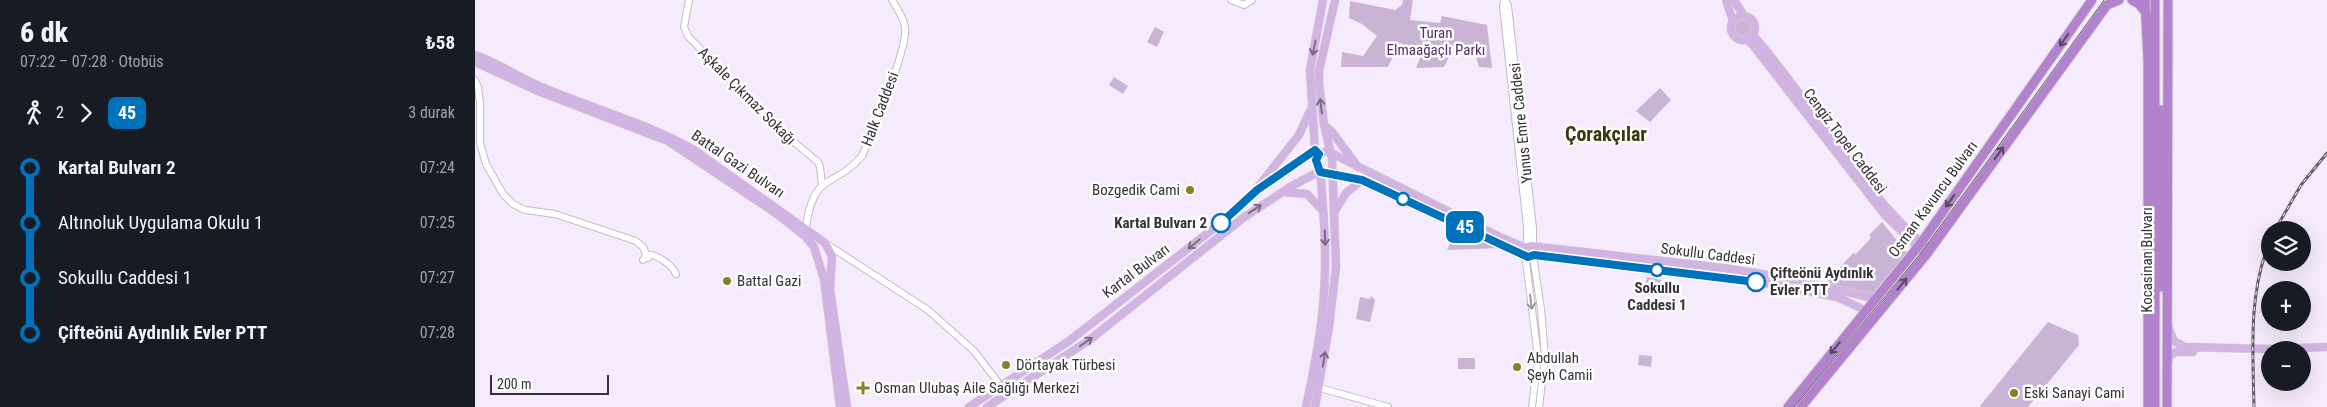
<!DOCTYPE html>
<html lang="tr">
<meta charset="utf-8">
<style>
:root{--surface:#171b24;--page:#20242c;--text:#f1f3f6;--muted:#9ea1a6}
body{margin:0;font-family:"Roboto Condensed",sans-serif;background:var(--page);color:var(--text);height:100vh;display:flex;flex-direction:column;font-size:19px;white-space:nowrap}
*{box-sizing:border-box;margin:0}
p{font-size:16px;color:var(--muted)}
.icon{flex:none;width:28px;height:28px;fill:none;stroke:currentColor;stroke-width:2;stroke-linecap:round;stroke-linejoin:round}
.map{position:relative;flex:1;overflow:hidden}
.details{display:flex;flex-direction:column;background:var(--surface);width:475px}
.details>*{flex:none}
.badge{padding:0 10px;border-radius:8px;font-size:18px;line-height:32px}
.controls{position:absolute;left:1786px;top:221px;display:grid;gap:10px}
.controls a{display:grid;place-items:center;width:50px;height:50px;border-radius:50%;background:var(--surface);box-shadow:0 5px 20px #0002;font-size:25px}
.scale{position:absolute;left:15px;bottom:12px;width:119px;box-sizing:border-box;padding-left:5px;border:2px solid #353137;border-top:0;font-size:14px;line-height:18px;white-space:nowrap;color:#353137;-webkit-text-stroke:4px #fdfdfd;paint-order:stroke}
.map>.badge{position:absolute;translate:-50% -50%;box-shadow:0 0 0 2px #fff}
.legs{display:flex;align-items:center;gap:8px;height:55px;padding:0 20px;font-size:16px}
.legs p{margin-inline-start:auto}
.headline{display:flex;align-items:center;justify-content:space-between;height:85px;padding:0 20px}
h1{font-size:28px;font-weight:800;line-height:38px}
ul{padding:0 20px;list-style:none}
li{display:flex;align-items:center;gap:18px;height:55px;font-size:19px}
li i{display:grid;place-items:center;width:8px;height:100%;margin:0 6px;background:currentColor}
li i::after{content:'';width:12px;height:12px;margin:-6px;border:4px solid;border-radius:50%;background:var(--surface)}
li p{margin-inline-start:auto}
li:first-child i{background:linear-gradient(#0000 50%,currentColor 0)}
li:last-child i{background:linear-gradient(currentColor 50%,#0000 0)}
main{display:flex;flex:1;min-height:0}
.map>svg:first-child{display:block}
.green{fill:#c9b4d6}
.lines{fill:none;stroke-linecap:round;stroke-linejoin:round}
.secondary-casing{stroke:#c5bacb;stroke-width:8}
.primary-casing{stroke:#d7d6d7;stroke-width:9}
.highway-casing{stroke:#d7d6d7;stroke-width:11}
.secondary{stroke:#fff;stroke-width:6}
.primary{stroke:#d1b4e1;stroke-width:8}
.highway{stroke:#b282cd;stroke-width:9}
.tram{stroke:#655f68;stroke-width:1}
.rail-casing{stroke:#655f68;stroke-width:3}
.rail{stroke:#fdfdfd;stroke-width:1;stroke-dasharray:4;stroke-linecap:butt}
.oneway{stroke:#5a4964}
.oneway2{stroke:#7b6c84}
.oneway3{stroke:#9a989b}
.line-1-casing{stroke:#fff;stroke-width:11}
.line-1{stroke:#0072bc;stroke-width:8}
.poi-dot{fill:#887e24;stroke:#fdfdfd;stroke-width:2}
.stop-1-dot{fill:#fff;stroke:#0072bc;stroke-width:2.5}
.labels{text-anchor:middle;stroke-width:5;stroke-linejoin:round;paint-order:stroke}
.park-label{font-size:15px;fill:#542e68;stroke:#fdfdfd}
.street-label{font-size:15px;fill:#353137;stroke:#fdfdfd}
.poi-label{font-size:15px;fill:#353137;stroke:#fdfdfd;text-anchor:start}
.stop-label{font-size:15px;font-weight:bold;fill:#353137;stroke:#fdfdfd;text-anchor:end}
.district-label{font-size:20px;font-weight:bold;fill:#3b370c;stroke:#fdfdfd}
</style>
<main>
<section class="details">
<div class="headline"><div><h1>6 dk</h1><p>07:22 – 07:28 · Otobüs</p></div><b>₺58</b></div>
<div class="legs"><svg class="icon" aria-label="walk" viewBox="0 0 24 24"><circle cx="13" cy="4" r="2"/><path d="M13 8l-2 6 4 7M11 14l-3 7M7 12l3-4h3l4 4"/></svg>2<svg class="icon" aria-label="forward" viewBox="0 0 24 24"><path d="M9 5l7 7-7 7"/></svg><b class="badge" style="background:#0072bc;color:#fff">45</b><p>3 durak</p></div>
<ul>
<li><i style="color:#0072bc"></i><b>Kartal Bulvarı 2</b><p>07:24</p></li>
<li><i style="color:#0072bc"></i><span>Altınoluk Uygulama Okulu 1</span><p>07:25</p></li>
<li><i style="color:#0072bc"></i><span>Sokullu Caddesi 1</span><p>07:27</p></li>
<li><i style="color:#0072bc"></i><b>Çifteönü Aydınlık Evler PTT</b><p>07:28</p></li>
</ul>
</section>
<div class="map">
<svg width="1852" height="407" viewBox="0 0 1852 407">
<rect width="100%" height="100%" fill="#f6ebfc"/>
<path class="green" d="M 928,0 L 938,0 L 935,20 L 965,23 L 967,16 L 1012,25 L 1017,68 L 1004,67 L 999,50 L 984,44 L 980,46 L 969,67 L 941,68 L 947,53 L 925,43 L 913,67 L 866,67 L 867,52 L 888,56 L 902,36 L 887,24 L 874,18 L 875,1 L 920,10 L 927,5 Z
M1260 28a8 8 0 1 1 16 0a8 8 0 1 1-16 0Z
M 680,27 L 689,32 L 682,47 L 672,42 Z
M 639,77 L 653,86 L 648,94 L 634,85 Z
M 1185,88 L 1196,100 L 1175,122 L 1161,111 Z
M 1407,222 L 1432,253 L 1398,295 L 1353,286 L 1353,281 L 1378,253 L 1381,254 L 1396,238 L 1394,235 Z
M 987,229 L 1026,248 L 972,250 L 980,231 Z
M 1172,277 L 1186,280 L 1184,288 L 1170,285 Z
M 896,296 L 900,300 L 895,322 L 881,319 L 885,297 L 895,299 Z
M 1573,322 L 1603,335 L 1604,345 L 1553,407 L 1507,407 L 1505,406 Z
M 1164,355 L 1177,356 L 1176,367 L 1163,365 Z
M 983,358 L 1000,358 L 1000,369 L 983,369 Z"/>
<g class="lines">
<g class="secondary-casing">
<path id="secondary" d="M 214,0 L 209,27 L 213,36 L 295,122 L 343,162 L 345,167 L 347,185
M 756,0 L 769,5 L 777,0
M 1029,0 L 1028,6 L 1052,227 L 1052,247
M 1030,0 L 1033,6 L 1058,228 L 1058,247
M 0,80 L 3,87 L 5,103 L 5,143 L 11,164 L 28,194 L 38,204 L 50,210 L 80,214 L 161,241 L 168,247 L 173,258
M 331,227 C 339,170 359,189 387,156 C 397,134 433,48 430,28 C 429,18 422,8 417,0
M 350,243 L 453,310 L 499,351 L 526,386
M 1050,254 L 1063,357 L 1057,407
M 1058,256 L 1066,309 L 1070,357 L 1064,407
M 168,260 L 171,255 C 181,253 197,265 201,274
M 845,388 L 913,407"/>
</g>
<g class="primary-casing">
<path id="primary" d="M 1251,0 L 1258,21
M 1259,0 L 1269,16
M1256 28a12 12 0 1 1 24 0a12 12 0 1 1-24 0Z
M 1277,34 C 1337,102 1386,193 1455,250
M 1271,39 L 1277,44 L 1410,215 L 1451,255
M 0,55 C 22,62 41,76 62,85 C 114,108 170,122 219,150 L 350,243 L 357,256 L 355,289 L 372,407
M 0,62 L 63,91 L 193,141 L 302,214 L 330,236 L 339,247 L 349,279 L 365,407
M 849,125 L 857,132 L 883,167
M 840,150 L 835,70 L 848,0
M 844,154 L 852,151 L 1027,238 L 1051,248 L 1056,246 L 1249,268 L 1313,278 L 1402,299
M 845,171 L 887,180 L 1010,236
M 783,187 L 824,135 L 835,111
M 808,192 L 832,194 L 848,211
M 860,211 L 871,193 L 887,180
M 1035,247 L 1054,257 L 1059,255 L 1274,280 L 1362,297 L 1392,311
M 1694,329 L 1699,341 L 1710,347 L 1794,349 L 1852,347
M 1693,362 L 1694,356 L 1701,352 L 1718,352
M 494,407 L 594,341 L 756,215 L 782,190 L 840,150
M 512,407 L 613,341 L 768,218 L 815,187 L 845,171
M 831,407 C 841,360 850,314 850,266 C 851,232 847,199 845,166 L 841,160 L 844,154
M 840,407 L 854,327 L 861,267 L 857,158 L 849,125 L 844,83 L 844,71 L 860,0"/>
</g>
<g class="highway-casing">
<path id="highway" d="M 1657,0 L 1664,4 L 1671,13
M 1670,0 L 1673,62 L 1673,407
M 1686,287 L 1686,110
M 1313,407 L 1446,243 L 1617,0
M 1326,407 L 1451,255 L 1632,5 L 1644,0
M 1680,407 L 1680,0
M 1692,407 L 1693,0"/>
</g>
<use href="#secondary" class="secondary"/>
<use href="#primary" class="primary"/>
<use href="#highway" class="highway"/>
<path class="tram" d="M 1319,407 L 1446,253 L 1629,0"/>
<g class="rail-casing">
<path id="rail" d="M 1800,230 L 1826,185 L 1852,153
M 1779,407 C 1778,352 1773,293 1795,241"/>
</g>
<use href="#rail" class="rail"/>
</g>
<defs><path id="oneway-shaft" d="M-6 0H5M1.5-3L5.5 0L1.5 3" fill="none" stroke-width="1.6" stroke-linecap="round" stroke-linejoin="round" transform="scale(1.25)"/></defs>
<g class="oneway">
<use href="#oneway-shaft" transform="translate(1589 40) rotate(125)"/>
<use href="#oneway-shaft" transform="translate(1524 153) rotate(-54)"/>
<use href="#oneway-shaft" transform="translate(1475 201) rotate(125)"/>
<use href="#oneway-shaft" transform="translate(1427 284) rotate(-51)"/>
<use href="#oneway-shaft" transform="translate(1360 348) rotate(130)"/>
</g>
<g class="oneway2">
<use href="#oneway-shaft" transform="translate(839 48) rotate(101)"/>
<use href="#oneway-shaft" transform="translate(846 106) rotate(-97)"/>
<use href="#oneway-shaft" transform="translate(780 209) rotate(-33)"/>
<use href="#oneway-shaft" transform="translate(850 238) rotate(88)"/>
<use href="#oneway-shaft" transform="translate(719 244) rotate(141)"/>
<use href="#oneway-shaft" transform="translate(611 342) rotate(-35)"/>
<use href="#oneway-shaft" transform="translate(849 359) rotate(-81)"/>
</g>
<use class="oneway3" href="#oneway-shaft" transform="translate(1056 302) rotate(83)"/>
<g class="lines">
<g class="line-1-casing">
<path id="line-1" d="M 746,223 L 782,190 L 840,150 L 844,154 L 841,160 L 845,172 L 887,180 L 1053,257 L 1059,255 L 1281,282"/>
</g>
<use href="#line-1" class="line-1"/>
</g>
<g class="poi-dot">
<circle cx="715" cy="190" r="5"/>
<circle cx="252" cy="281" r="5"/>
<circle cx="531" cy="365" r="5"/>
<circle cx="1042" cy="367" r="5"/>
<path d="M385.5 380.5h5v5h5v5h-5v5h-5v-5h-5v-5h5z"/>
<circle cx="1539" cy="393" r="5"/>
</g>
<g class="stop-1-dot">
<circle cx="928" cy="199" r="6"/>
<circle cx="746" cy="223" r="9"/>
<circle cx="1182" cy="270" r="6"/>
<circle cx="1281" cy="282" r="9"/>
</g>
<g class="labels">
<g class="park-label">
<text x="961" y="38">Turan<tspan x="961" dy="17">Elmaağaçlı Parkı</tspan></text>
</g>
<g class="street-label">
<text transform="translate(272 96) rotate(45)" y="5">Aşkale Çıkmaz Sokağı</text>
<text transform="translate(405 109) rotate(-69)" y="5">Halk Caddesi</text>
<text transform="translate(1046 123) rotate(-96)" y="5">Yunus Emre Caddesi</text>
<text transform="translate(1370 141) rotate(53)" y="5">Cengiz Topel Caddesi</text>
<text transform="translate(263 164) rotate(34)" y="5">Battal Gazi Bulvarı</text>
<text transform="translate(1458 199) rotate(-54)" y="5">Osman Kavuncu Bulvarı</text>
<text transform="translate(1233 254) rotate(7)" y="5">Sokullu Caddesi</text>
<text transform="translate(1672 260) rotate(-90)" y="5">Kocasinan Bulvarı</text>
<text transform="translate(661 271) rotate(-37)" y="5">Kartal Bulvarı</text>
</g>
<g class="poi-label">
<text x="705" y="195" text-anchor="end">Bozgedik Cami</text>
<text x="262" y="286">Battal Gazi</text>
<text x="1052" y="363">Abdullah<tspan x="1052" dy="17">Şeyh Camii</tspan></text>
<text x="541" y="370">Dörtayak Türbesi</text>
<text x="399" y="393">Osman Ulubaş Aile Sağlığı Merkezi</text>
<text x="1549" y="398">Eski Sanayi Cami</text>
</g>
<g class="stop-label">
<text x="732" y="228">Kartal Bulvarı 2</text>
<text x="1295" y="278" text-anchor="start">Çifteönü Aydınlık<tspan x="1295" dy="17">Evler PTT</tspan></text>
<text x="1182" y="293" text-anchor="middle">Sokullu<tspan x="1182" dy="17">Caddesi 1</tspan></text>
</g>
<g class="district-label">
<text x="1131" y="141">Çorakçılar</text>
</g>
</g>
</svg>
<div class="controls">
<a><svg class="icon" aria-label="layers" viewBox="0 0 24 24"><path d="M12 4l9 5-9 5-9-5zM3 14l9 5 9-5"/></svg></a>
<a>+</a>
<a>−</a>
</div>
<div class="scale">200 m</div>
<b class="badge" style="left:990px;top:227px;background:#0072bc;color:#fff">45</b>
</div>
</main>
